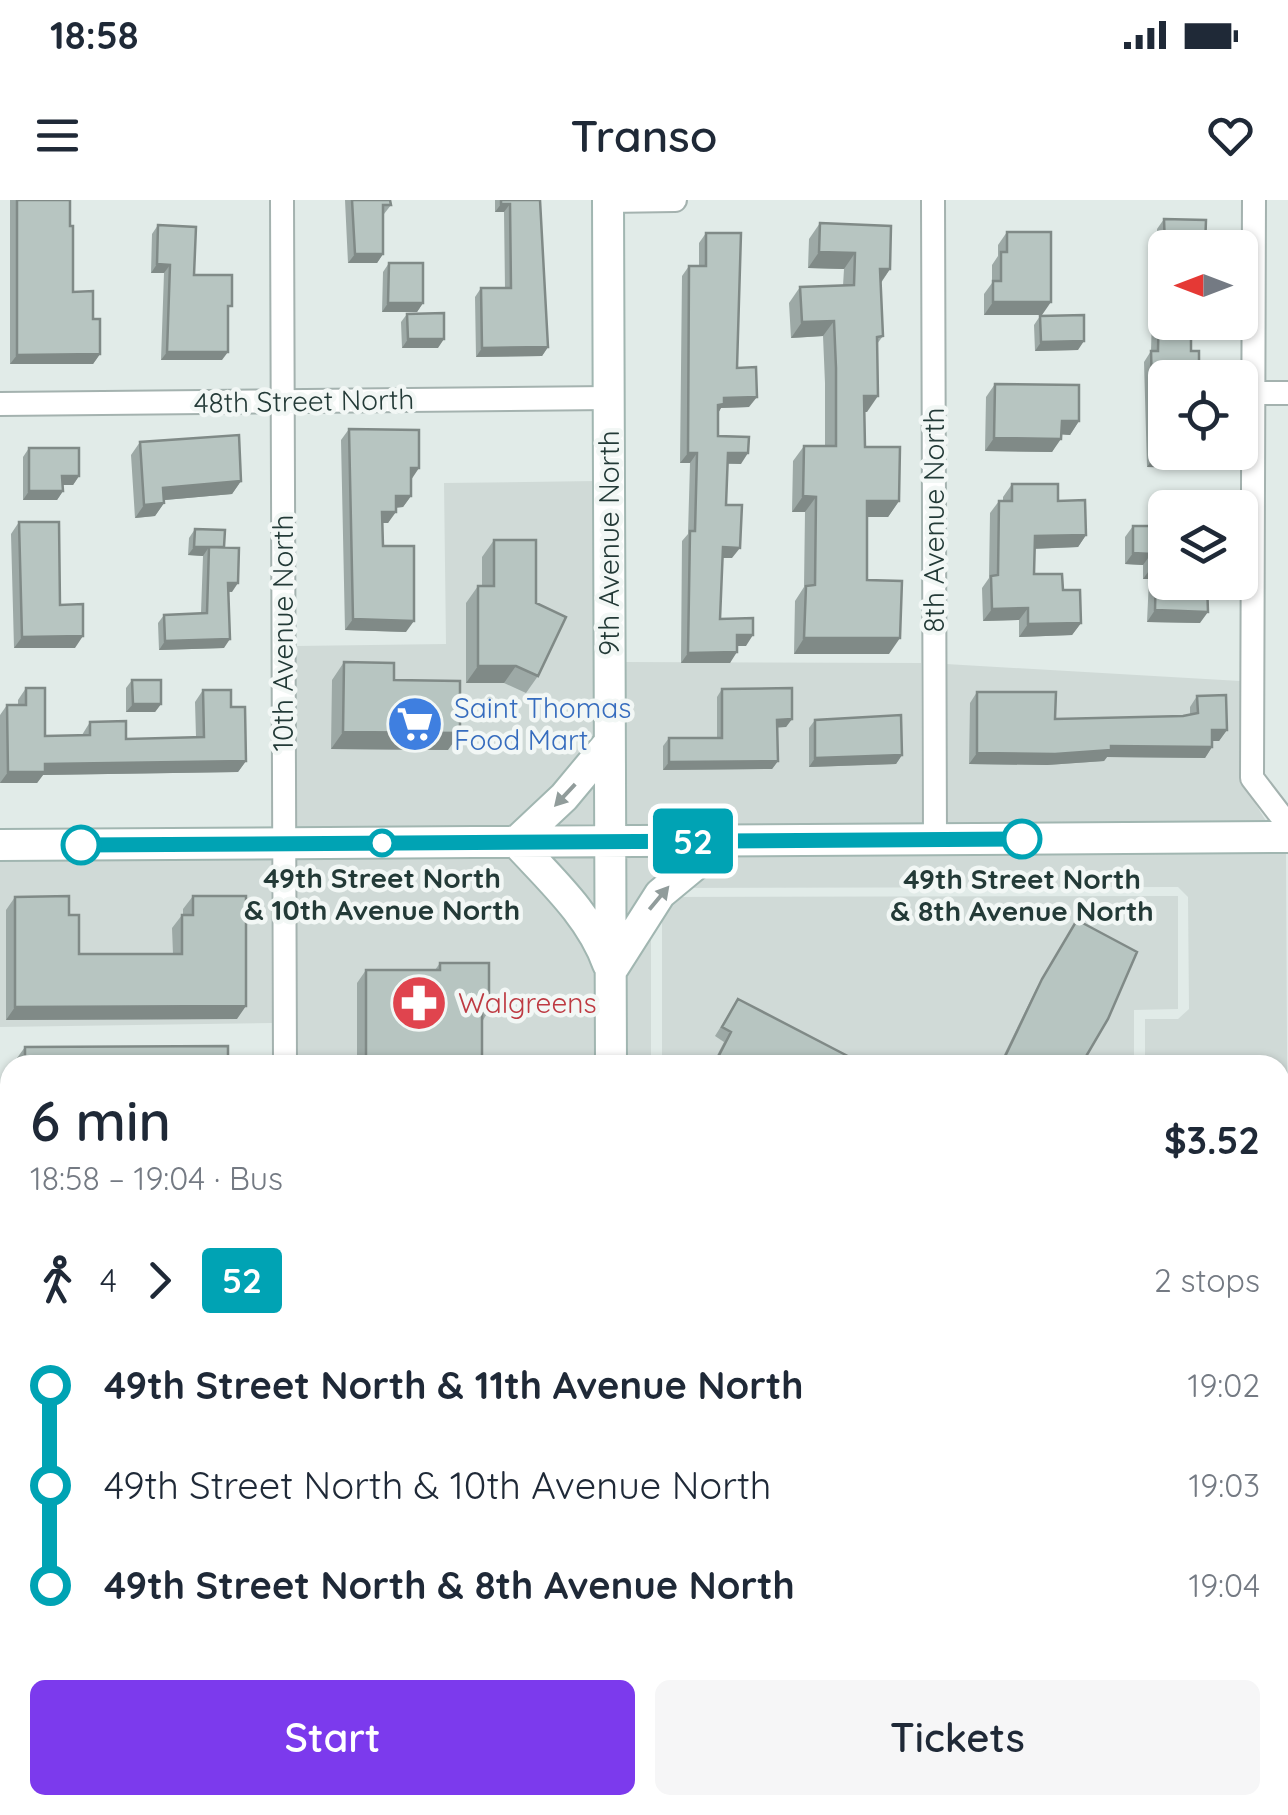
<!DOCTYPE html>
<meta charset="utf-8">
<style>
:root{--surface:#fff;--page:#f6f6f7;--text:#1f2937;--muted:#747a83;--accent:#7c3aed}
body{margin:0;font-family:Quicksand,sans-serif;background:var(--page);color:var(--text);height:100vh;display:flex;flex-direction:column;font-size:38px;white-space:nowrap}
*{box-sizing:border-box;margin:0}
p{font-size:32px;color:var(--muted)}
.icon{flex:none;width:55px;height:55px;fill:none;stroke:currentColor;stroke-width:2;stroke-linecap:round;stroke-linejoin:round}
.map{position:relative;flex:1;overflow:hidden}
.details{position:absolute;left:0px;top:855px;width:1290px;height:760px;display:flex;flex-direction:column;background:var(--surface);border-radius:30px 30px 0 0;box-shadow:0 2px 8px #0004}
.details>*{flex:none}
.badge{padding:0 20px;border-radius:8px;font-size:35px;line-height:65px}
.needle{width:65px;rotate:270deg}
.controls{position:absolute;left:1148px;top:30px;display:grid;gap:20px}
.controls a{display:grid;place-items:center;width:110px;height:110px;border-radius:15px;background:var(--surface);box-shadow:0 2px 8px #0004;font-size:50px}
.map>.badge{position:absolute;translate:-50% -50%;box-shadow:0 0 0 5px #fff}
.legs{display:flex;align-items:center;gap:15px;height:110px;padding:0 30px;font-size:32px}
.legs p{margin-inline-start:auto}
.summary{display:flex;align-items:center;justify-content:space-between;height:170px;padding:0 30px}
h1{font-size:55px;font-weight:600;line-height:75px}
.cta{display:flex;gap:20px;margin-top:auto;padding:20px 30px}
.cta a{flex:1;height:115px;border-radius:15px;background:var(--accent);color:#fff;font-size:40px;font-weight:600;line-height:115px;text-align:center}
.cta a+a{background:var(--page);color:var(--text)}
ul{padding:0 30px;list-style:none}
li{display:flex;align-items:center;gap:35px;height:100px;font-size:38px}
li i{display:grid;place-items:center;width:15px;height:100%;margin:0 12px;background:currentColor}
li i::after{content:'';width:25px;height:25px;margin:-12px;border:8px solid;border-radius:50%;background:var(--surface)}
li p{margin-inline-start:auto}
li:first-child i{background:linear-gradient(#0000 50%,currentColor 0)}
li:last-child i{background:linear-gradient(currentColor 50%,#0000 0)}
.status{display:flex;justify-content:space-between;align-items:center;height:70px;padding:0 50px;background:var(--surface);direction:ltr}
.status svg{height:28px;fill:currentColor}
header{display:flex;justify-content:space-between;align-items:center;height:130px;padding:0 30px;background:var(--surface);font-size:45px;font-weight:600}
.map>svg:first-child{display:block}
.built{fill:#d0dad7}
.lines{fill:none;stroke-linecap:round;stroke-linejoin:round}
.street-casing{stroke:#a4b2af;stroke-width:26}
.secondary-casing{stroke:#a1b6b1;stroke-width:34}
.street{stroke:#fff;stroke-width:22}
.secondary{stroke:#fff;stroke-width:30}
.wall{fill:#9da9a6}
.shaded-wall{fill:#808a87}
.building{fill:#b7c5c1;stroke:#808a87;stroke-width:2.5}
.oneway{fill:#919c9b}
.line-1-casing{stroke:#fff;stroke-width:22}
.line-1{stroke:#00a3b4;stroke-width:15}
.stop-1-dot{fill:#fff;stroke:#00a3b4;stroke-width:5}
.labels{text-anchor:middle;stroke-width:9;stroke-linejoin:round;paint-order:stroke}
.street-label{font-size:28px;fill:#233a37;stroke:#f2f7f5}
.shop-label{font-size:28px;fill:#366cbe;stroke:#f2f7f5;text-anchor:start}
.stop-label{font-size:28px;font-weight:bold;fill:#233a37;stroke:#f2f7f5}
.health-label{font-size:28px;fill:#be3a42;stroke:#f2f7f5;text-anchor:start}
</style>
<div class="status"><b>18:58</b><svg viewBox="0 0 49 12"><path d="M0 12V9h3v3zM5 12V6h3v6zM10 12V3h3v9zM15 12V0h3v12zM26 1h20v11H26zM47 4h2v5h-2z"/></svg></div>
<header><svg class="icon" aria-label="menu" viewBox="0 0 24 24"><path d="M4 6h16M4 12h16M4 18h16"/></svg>Transo<svg class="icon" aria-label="heart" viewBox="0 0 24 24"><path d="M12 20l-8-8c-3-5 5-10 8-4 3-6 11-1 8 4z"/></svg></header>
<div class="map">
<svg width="1288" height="1615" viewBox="0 0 1288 1615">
<rect width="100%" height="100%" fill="#e1ebe8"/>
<path class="built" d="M 596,281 L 597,631 L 296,632 L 296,446 L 446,444 L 444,283 Z
M 622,462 L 921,463 L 922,629 L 622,630 Z
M 946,464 L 1240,481 L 1240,578 L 1269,626 L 947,629 Z
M 1286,648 L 1288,1046 L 1280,1046 L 1280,865 L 1145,865 L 1145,819 L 1178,819 L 1189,809 L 1188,697 L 1178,687 L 662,688 L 651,698 L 651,865 L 624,865 L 622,653 Z
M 597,653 L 599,865 L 297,865 L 296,655 Z
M 271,655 L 272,823 L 0,827 L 0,657 Z
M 1178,696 L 1178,809 L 1134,810 L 1134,865 L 662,865 L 662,697 Z"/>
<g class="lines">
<g class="street-casing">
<path id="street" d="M 282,0 L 285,865
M 933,0 L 935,640
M 1254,0 L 1252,578 L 1288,625
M 608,1 L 675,0
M 1253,193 L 1288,193
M 0,204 L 609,198
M 1280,1057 L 1288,1057
M 1280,1459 L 1288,1459
M 287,1605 L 287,1615
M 939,1605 L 939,1615"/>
</g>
<g class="secondary-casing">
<path id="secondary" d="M 608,0 L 611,865
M 516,642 C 550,679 591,716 608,764
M 516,642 L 564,597 L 609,543
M 0,645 L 1288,637
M 611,771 L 660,694 L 724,641
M 612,1605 L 613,1615"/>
</g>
<use href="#street" class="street"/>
<use href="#secondary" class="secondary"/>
</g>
<path class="wall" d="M 10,0 L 70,0 L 73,92 L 93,119 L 100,154 L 93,164 L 10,164 Z
M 345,0 L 390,0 L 391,5 L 384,14 L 383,14 L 383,54 L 377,63 L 348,63 Z
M 495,0 L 540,0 L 548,147 L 542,156 L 476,157 L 475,97 L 481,88 L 505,88 L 504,12 L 495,12 Z
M 1164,19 L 1165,122 L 1191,151 L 1200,257 L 1193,268 L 1147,267 L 1144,162 L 1151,151 L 1152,115 L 1159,105 L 1161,105 L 1157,29 Z
M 820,23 L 890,69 L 881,83 L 883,136 L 877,144 L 867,212 L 864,212 L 865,247 L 899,301 L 888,317 L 867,317 L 867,380 L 889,454 L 794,454 L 795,401 L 804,387 L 805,312 L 792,312 L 793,261 L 804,246 L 825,246 L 825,183 L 823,136 L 791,138 L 789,103 L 800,87 L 843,86 L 844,69 L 808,68 L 809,39 Z
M 158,25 L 194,75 L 228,111 L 222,160 L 161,160 L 164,73 L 151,73 L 152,34 Z
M 1007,32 L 1042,115 L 984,115 L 984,94 L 992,83 L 992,65 L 998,56 L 998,45 Z
M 706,33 L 737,168 L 749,207 L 721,208 L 718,213 L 718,236 L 741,264 L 728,264 L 726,305 L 732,358 L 722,358 L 720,419 L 746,446 L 737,446 L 730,463 L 681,463 L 682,341 L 688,334 L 690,263 L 680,263 L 682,76 L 689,66 L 699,66 L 699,43 Z
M 389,63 L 423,103 L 417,112 L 382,112 L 383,72 Z
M 407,114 L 438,148 L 402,148 L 401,122 Z
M 1040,116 L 1078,150 L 1035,151 L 1034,125 Z
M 995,184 L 1079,221 L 1070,235 L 1062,234 L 1052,252 L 985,251 L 986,197 Z
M 349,229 L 411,280 L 411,296 L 403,307 L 396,308 L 388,323 L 383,323 L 383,346 L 406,432 L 345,430 L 341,240 Z
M 140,242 L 241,281 L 232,294 L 164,300 L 164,303 L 155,316 L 135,318 L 131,255 Z
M 29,248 L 79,276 L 73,285 L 63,285 L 63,291 L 57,300 L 23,300 L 23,257 Z
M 1012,284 L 1058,301 L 1086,335 L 1078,347 L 1034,349 L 1034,374 L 1063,390 L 1081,423 L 1072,435 L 1019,437 L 1019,420 L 983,421 L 982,388 L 989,378 L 990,313 L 999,301 L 1003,301 L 1003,297 Z
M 19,322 L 60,405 L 75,448 L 14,448 L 11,334 Z
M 1133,326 L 1165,326 L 1165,382 L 1200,423 L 1147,422 L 1149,379 L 1143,379 L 1143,365 L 1125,364 L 1125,337 Z
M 195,329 L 224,347 L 232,392 L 228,392 L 224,448 L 159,450 L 158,423 L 164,415 L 201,413 L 203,356 L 188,355 L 189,338 Z
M 494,340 L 536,403 L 538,476 L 526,493 L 504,483 L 466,483 L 466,403 L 478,386 L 482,386 L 482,357 Z
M 344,462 L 394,480 L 448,550 L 331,549 L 332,480 Z
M 132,480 L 161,504 L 155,512 L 126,512 L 126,488 Z
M 26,488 L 45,536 L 82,535 L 90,522 L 126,539 L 196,537 L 195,502 L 203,490 L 231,507 L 246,561 L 238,572 L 43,575 L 37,583 L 0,583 L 0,515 L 7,505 L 18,505 L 18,500 Z
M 722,489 L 792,519 L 786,527 L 777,527 L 778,561 L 772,569 L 663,570 L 663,546 L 669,538 L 717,538 L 717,497 Z
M 977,492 L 1055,519 L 1183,516 L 1190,515 L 1190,507 L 1197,496 L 1227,530 L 1219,541 L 1212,541 L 1212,547 L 1205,558 L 1107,557 L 1104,561 L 1047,565 L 969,564 L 970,503 Z
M 815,520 L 902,555 L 896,564 L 809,567 L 809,528 Z
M 193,696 L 237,819 L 6,820 L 6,710 L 15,697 L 69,715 L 79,754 L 173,754 L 172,728 L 182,715 L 183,715 L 183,709 Z
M 1077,720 L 1081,865 L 999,865 L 1036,789 Z
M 440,763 L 489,810 L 482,822 L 482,865 L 357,865 L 357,783 L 366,770 L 435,770 Z
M 738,799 L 865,865 L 712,865 L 724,842 L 715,836 Z
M 25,847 L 228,865 L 17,865 L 17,858 Z
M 37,1605 L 72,1605 L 72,1615 L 36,1615 Z
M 185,1605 L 244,1605 L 243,1615 L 185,1615 Z
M 346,1605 L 412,1605 L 412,1615 L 346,1615 Z
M 479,1605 L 545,1605 L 545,1615 L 479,1615 Z
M 837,1605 L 883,1605 L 883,1610 L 891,1615 L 837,1615 Z
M 1014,1605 L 1071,1605 L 1070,1615 L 1015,1615 Z"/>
<path class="shaded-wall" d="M 501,4 L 510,4 L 504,12 L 495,12 Z
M 819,52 L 855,53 L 844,69 L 808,68 Z
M 355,54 L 383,54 L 377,63 L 348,63 Z
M 157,64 L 170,65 L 164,73 L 151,73 Z
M 880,69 L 890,69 L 879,85 Z
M 993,102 L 1051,102 L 1042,115 L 984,115 Z
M 388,103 L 423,103 L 417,112 L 382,112 Z
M 834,121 L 823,136 L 791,138 L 802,122 Z
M 408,139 L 444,139 L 438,148 L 402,148 Z
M 1084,141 L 1078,150 L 1035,151 L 1041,142 Z
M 548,147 L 542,156 L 476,157 L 482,148 Z
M 167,152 L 228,152 L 222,160 L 161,160 Z
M 100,154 L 93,164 L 10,164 L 17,155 Z
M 864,196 L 878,196 L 867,212 L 853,212 Z
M 757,197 L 749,207 L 721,208 L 717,215 L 711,215 L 724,198 Z
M 1062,221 L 1079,221 L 1070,235 L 1053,234 Z
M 994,238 L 1061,239 L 1052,252 L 985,251 Z
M 688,253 L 697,253 L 690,263 L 680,263 Z
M 728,253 L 748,253 L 741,264 L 721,263 Z
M 1154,257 L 1200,257 L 1193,268 L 1147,267 Z
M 411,268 L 419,268 L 411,280 Z
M 62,276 L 79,276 L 73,285 L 56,285 Z
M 241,281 L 232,294 L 154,301 L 163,288 Z
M 29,291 L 63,291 L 57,300 L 23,300 Z
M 396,296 L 411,296 L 403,307 L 388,308 Z
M 803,296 L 816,297 L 805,312 L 792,312 Z
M 867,301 L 899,301 L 888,317 L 856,317 Z
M 164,303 L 155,316 L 135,318 L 144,305 Z
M 382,312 L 396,312 L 388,323 L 374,323 Z
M 1086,335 L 1078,347 L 1026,349 L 1035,336 Z
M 194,347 L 209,347 L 203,356 L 188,355 Z
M 723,347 L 740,348 L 732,358 L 716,358 Z
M 1133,353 L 1151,354 L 1143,365 L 1125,364 Z
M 1151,368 L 1156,368 L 1149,379 L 1143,379 Z
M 228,383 L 238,383 L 232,392 L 221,391 Z
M 1028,408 L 1019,420 L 983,421 L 992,409 Z
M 1155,410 L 1208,412 L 1200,423 L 1147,422 Z
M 353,419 L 414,421 L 406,432 L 345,430 Z
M 1081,423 L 1072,435 L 1019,437 L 1028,424 Z
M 737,435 L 753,435 L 746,446 L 729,446 Z
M 83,436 L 75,448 L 14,448 L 22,437 Z
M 804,438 L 900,438 L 889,454 L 794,454 Z
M 230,439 L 224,448 L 159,450 L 165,441 Z
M 737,452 L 730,463 L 681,463 L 688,453 Z
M 478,466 L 516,466 L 504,483 L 466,483 Z
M 133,504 L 161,504 L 155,512 L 126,512 Z
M 792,519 L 786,527 L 772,528 L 777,520 Z
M 1212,530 L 1227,530 L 1219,541 L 1204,541 Z
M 343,532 L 460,533 L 448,550 L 331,549 Z
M 1111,546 L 1212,547 L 1205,558 L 1107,557 L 1104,561 L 1047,565 L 969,564 L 977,553 Z
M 902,555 L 896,564 L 809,567 L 815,558 Z
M 246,561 L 238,572 L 43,575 L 37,583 L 0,583 L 8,572 L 45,564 Z
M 778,561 L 772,569 L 663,570 L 669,562 Z
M 246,806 L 237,819 L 6,820 L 15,807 Z"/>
<path class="building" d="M 17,0 L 70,0 L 70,26 L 73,26 L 73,92 L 93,91 L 93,119 L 100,119 L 100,154 L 17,155 Z
M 352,0 L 390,0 L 391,5 L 383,5 L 383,54 L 355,54 Z
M 501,0 L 540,0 L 548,147 L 482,148 L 481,88 L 511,88 L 510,4 L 501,4 Z
M 1164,19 L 1206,20 L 1205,48 L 1165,48 Z
M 820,23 L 891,26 L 890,69 L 880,69 L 883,136 L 877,137 L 878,196 L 864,196 L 865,247 L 900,247 L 899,301 L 867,301 L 867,380 L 902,381 L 900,438 L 804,438 L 806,386 L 815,385 L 816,297 L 803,296 L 804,246 L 836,246 L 836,168 L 834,121 L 802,122 L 800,87 L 854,85 L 855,53 L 819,52 Z
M 158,25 L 196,27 L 194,75 L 232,75 L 232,106 L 228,106 L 228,152 L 167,152 L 170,65 L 157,64 Z
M 1007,32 L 1051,32 L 1051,102 L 993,102 L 993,81 L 1001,81 L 1001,52 L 1007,52 Z
M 706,33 L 741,33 L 737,168 L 756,167 L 757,197 L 724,198 L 724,204 L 718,205 L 718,236 L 749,237 L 748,253 L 728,253 L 726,305 L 742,305 L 740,348 L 723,347 L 720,419 L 753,418 L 753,435 L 737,435 L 737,452 L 688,453 L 690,331 L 695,331 L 697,253 L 688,253 L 689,66 L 706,66 Z
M 389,63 L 423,63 L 423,103 L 388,103 Z
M 1159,105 L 1165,105 L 1165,122 L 1191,122 L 1191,151 L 1199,151 L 1199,178 L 1165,178 L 1165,252 L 1200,252 L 1200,257 L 1154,257 L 1151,151 L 1158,151 Z
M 444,113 L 444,139 L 408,139 L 407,114 Z
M 1084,115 L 1084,141 L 1041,142 L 1040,116 Z
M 995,184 L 1079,185 L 1079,221 L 1062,221 L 1061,239 L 994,238 Z
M 349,229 L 419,230 L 419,268 L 411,268 L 411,296 L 396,296 L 396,312 L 382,312 L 383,346 L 414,346 L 414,421 L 353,419 Z
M 239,235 L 241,281 L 163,288 L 164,303 L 144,305 L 140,242 Z
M 29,248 L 79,248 L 79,276 L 62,276 L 63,291 L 29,291 Z
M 1012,284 L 1058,284 L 1058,301 L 1085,300 L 1086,335 L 1035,336 L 1034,374 L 1062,374 L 1063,390 L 1080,390 L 1081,423 L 1028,424 L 1028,408 L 992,409 L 991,376 L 998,375 L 999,301 L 1012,301 Z
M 19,322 L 59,322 L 60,405 L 83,404 L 83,436 L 22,437 Z
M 1133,326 L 1165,326 L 1165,382 L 1207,382 L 1208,412 L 1155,410 L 1156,368 L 1151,368 L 1151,354 L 1133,353 Z
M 195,329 L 225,330 L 224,347 L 194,347 Z
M 494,340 L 536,340 L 536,403 L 566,417 L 538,476 L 516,466 L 478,466 L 478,386 L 494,386 Z
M 209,347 L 239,348 L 238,383 L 228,383 L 230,439 L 165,441 L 164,415 L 207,413 Z
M 344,462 L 394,463 L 394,480 L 460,481 L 460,533 L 343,532 Z
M 132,480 L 161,480 L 161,504 L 133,504 Z
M 26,488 L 45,488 L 45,536 L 90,535 L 90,522 L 126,521 L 126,539 L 204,537 L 203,490 L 231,490 L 231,507 L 245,507 L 246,561 L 45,564 L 45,572 L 8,572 L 7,505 L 26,505 Z
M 792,488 L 792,519 L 777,520 L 778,561 L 669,562 L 669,538 L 722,538 L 722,489 Z
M 977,492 L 1056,492 L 1055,519 L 1183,516 L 1198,513 L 1197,496 L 1226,495 L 1227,530 L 1212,530 L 1212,547 L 1111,546 L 1111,550 L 1055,554 L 977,553 Z
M 901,515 L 902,555 L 815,558 L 815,520 Z
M 69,696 L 69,715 L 79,715 L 79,754 L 182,754 L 182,715 L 193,715 L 193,696 L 246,696 L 246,806 L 15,807 L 15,697 Z
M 1077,720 L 1137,752 L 1108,819 L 1081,865 L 1001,865 L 1042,779 Z
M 440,763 L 489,763 L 489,810 L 482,810 L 482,865 L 366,865 L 366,770 L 440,770 Z
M 738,799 L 865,865 L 714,865 L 731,832 L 722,827 Z
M 228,846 L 228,865 L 25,865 L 25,847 Z
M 44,1605 L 72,1605 L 72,1615 L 43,1615 Z
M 193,1605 L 244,1605 L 243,1615 L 193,1615 Z
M 355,1605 L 412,1605 L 412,1615 L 355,1615 Z
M 488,1605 L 545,1605 L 545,1615 L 488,1615 Z
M 694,1605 L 738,1605 L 738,1615 L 694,1615 Z
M 845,1605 L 883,1605 L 883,1610 L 891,1610 L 891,1615 L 845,1615 Z
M 1023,1605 L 1071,1605 L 1070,1615 L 1023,1615 Z
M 1207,1606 L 1252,1606 L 1253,1615 L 1207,1615 Z"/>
<defs><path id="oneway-solid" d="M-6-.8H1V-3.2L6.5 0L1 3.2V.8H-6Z" transform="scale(2.5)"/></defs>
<g class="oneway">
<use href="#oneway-solid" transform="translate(565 595) rotate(133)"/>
<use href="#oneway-solid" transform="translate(659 698) rotate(-50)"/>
</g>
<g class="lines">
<g class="line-1-casing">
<path id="line-1" d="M 81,645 L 1022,639"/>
</g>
<use href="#line-1" class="line-1"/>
</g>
<defs>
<g id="supermarket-disc" transform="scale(2.875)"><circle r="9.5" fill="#3f7fe0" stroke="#f2f7f5"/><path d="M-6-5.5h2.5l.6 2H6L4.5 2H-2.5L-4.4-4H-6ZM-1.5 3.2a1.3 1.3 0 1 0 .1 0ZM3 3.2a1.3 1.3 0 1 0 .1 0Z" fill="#fff"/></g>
<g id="pharmacy-disc" transform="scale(2.875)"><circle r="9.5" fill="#e0444e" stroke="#f2f7f5"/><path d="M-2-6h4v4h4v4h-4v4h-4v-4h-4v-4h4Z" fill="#fff"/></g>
</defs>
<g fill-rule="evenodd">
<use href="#supermarket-disc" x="415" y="524"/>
<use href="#pharmacy-disc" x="419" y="803"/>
</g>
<g class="stop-1-dot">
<circle cx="1022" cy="639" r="18"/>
<circle cx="382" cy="643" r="12"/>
<circle cx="81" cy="645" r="18"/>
</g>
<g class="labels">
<g class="street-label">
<text transform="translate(304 201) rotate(-1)" y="10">48th Street North</text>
<text transform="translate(934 320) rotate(-90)" y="10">8th Avenue North</text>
<text transform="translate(609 343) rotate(-90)" y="10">9th Avenue North</text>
<text transform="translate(283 433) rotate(-90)" y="10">10th Avenue North</text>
</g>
<g class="shop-label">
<text x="454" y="518">Saint Thomas<tspan x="454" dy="32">Food Mart</tspan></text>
</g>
<g class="stop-label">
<text x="382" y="688">49th Street North<tspan x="382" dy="32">&amp; 10th Avenue North</tspan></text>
<text x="1022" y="689">49th Street North<tspan x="1022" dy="32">&amp; 8th Avenue North</tspan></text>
</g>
<g class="health-label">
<text x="458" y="813">Walgreens</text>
</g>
</g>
</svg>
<div class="controls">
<a><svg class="needle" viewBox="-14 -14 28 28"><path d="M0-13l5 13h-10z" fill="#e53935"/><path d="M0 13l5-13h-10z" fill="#747a83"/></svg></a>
<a><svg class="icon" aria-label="locate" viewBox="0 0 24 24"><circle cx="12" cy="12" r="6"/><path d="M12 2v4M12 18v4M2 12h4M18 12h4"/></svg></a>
<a><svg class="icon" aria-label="layers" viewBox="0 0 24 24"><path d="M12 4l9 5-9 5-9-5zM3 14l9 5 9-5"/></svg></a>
</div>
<b class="badge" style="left:693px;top:641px;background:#00a3b4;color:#fff">52</b>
<section class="details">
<div class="summary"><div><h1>6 min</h1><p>18:58 – 19:04 · Bus</p></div><b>$3.52</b></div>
<div class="legs"><svg class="icon" aria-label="walk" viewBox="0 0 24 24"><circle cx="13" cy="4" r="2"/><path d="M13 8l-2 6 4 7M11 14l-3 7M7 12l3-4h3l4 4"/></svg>4<svg class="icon" aria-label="forward" viewBox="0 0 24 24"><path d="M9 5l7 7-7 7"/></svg><b class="badge" style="background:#00a3b4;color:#fff">52</b><p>2 stops</p></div>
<ul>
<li><i style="color:#00a3b4"></i><b>49th Street North &amp; 11th Avenue North</b><p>19:02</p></li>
<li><i style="color:#00a3b4"></i><span>49th Street North &amp; 10th Avenue North</span><p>19:03</p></li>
<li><i style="color:#00a3b4"></i><b>49th Street North &amp; 8th Avenue North</b><p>19:04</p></li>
</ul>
<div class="cta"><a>Start</a><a>Tickets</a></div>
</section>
</div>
